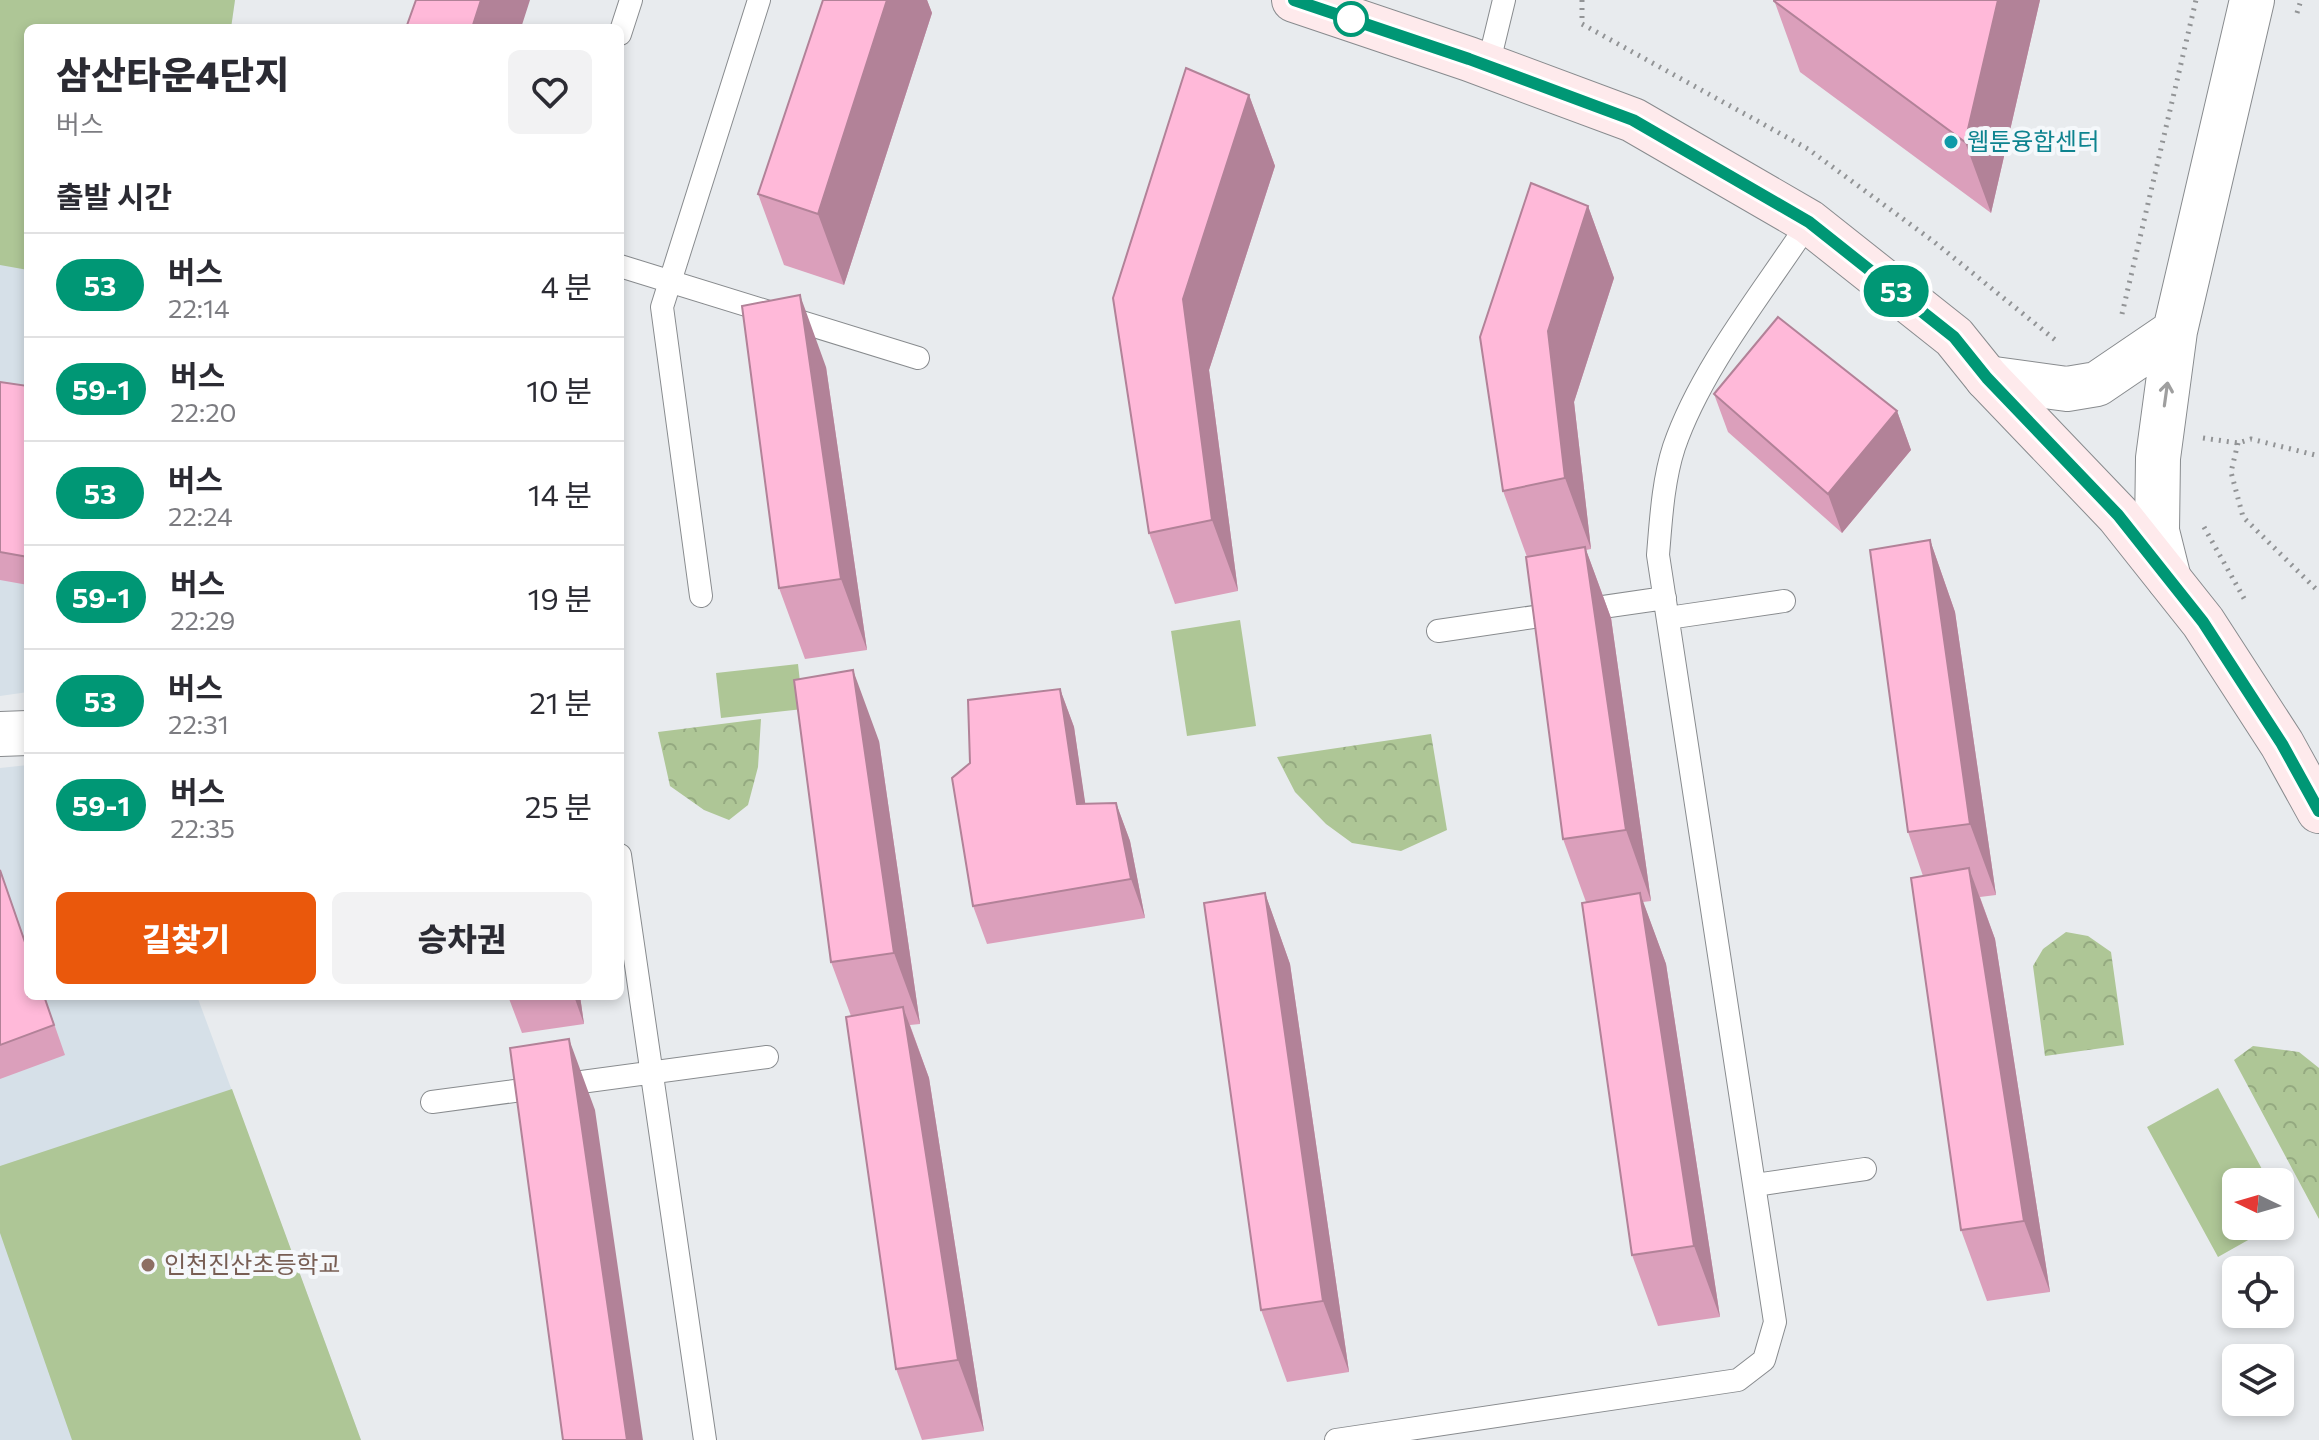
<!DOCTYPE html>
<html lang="ko">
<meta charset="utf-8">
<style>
:root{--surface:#fff;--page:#f2f2f3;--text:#2b2b33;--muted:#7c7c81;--line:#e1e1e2;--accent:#ea580c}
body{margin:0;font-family:Commissioner,"Noto Sans KR",sans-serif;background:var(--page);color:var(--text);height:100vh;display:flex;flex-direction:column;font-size:30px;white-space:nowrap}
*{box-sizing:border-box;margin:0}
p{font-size:26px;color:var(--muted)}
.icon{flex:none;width:44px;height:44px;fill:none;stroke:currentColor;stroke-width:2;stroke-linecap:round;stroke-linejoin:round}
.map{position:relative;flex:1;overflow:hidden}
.drawer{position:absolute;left:24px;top:24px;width:600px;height:976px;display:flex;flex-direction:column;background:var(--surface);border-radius:12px;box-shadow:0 4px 12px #0003}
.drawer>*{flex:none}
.badge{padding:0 16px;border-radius:26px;font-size:28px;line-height:52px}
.needle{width:52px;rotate:275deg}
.buttons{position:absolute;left:2222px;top:1168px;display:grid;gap:16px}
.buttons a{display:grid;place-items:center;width:72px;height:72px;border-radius:12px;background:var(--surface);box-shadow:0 4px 12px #0003;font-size:40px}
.map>.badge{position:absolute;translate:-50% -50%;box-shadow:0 0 0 4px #fff}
h2{padding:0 32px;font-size:30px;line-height:72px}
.round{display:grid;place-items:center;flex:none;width:84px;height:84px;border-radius:12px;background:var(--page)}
.headline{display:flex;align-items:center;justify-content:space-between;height:136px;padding:0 32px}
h1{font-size:38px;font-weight:800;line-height:60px}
.action{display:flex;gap:16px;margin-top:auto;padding:16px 32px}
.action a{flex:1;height:92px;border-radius:12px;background:var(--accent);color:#fff;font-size:32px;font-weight:800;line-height:92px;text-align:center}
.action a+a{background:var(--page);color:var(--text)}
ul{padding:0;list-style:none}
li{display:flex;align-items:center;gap:24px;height:104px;padding:0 32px;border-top:2px solid var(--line)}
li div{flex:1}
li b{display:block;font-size:30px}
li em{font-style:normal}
li .badge{min-width:88px;font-weight:700;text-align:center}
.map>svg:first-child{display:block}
.built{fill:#d6e0e8}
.park{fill:url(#park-crowns)}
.garden{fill:#aec696}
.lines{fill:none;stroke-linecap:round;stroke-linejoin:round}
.lane-casing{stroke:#888b8e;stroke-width:24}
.street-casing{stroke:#888b8e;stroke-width:46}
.secondary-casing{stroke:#888b8e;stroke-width:46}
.path{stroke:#929496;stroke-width:5;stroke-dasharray:2 6;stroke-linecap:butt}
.lane{stroke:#fff;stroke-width:22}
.street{stroke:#fff;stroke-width:44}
.secondary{stroke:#feeaec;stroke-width:44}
.wall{fill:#db9fbb}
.shaded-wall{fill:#b28298}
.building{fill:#ffb9d9;stroke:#b28298;stroke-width:2}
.oneway{stroke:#9f9f9f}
.line-casing{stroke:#fff;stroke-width:18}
.line{stroke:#009775;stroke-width:12}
.stop-dot{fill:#fff;stroke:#009775;stroke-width:4}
.culture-dot{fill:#0f9aa8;stroke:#f5f8fb;stroke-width:3}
.education-dot{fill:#8d6e63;stroke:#f5f8fb;stroke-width:3}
.labels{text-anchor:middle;stroke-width:8;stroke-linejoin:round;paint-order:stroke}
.culture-label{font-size:24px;fill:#0d838f;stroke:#f5f8fb;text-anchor:start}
.education-label{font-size:24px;fill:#785e54;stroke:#f5f8fb;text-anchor:start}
</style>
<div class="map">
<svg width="2319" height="1440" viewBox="0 0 2319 1440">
<defs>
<pattern id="park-crowns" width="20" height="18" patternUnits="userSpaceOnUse" patternTransform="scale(2)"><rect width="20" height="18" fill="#aec696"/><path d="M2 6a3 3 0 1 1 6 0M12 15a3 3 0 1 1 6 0" fill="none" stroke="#94a980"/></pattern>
</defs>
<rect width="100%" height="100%" fill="#e8ebee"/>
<path class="built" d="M 0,0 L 235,0 L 231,28 L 28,28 L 28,692 L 0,696 Z
M 28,765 L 28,996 L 197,996 L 361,1440 L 0,1440 L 0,768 Z"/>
<path class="park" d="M 761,719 L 758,767 L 748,805 L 729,820 L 704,810 L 670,786 L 658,732 Z
M 1431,734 L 1447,830 L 1401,851 L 1352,843 L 1326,824 L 1295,792 L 1277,757 Z
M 2066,932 L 2088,936 L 2111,952 L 2124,1045 L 2045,1056 L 2033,966 L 2043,949 Z
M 2253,1046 L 2299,1052 L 2319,1068 L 2319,1219 L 2234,1060 Z"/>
<path class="garden" d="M 0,0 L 235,0 L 231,28 L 28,28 L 28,270 L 0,265 Z
M 1240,620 L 1256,726 L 1187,736 L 1171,631 Z
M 798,664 L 803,709 L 721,718 L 716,673 Z
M 2218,1088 L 2269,1182 L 2236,1182 L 2236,1226 L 2273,1226 L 2218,1257 L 2147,1127 Z
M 232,1089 L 361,1440 L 72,1440 L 0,1233 L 0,1166 Z"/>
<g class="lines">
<g class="lane-casing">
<path id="lane" d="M 620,34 L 631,0
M 1488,66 L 1504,0
M 620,266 L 918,358
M 701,596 L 662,307 L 759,0
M 1668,618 L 1784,601
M 1438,631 L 1665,598
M 620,855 L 705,1440
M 432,1102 L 767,1057
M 1755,1185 L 1865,1169
M 1336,1440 L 1738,1380 L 1764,1360 L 1775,1322 L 1658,555 C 1661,519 1663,481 1674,447 C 1701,368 1764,291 1809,222"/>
</g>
<g class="street-casing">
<path id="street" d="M 1987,378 L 2067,389 L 2097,384 L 2175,331
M 2169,579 L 2157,531 L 2158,458 L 2175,331 L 2252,0
M 0,734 L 28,733"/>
</g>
<g class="secondary-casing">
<path id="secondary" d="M 1294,0 L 1469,59 L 1633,120 L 1809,222 L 1954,337 L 1987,378 L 2118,515 L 2203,622 L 2282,744 L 2319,811"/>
</g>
<path class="path" d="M 1582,0 L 1582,24 L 1808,149 L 1933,241 L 2059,343
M 2297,13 L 2301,0
M 2122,314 L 2196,0
M 2203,438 L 2238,443 L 2251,439 L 2319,456
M 2238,443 L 2231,472 L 2243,517 L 2319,592
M 2204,527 L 2246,602"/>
<use href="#lane" class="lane"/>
<use href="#street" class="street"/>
<use href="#secondary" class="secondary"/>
</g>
<path class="wall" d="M 823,0 L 927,0 L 932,13 L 844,285 L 784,265 L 758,194 Z
M 1774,0 L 2040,0 L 1991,213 L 1800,72 Z
M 1249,95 L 1275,166 L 1209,370 L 1238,591 L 1175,604 L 1149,533 Z
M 1588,206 L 1614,278 L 1574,402 L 1591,549 L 1586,550 L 1611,618 L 1651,901 L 1643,902 L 1666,964 L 1720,1317 L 1658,1326 L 1632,1255 L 1586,902 L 1563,839 L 1527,557 L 1503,491 Z
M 826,367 L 867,650 L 805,659 L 779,588 Z
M 0,382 L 28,386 L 28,585 L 0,580 Z
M 1714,394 L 1897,411 L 1911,450 L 1842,533 L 1728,432 Z
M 1930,540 L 1955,612 L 1996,895 L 1980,897 L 1995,939 L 2050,1292 L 1987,1301 L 1961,1230 L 1923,876 L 1908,832 Z
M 1060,689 L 1074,727 L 1085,804 L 1116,803 L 1130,841 L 1145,918 L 987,944 L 973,906 Z
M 879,741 L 920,1024 L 910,1025 L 929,1078 L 984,1431 L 922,1440 L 896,1369 L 851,1016 L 831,962 Z
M 0,869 L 65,1055 L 0,1079 Z
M 1265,893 L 1290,964 L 1349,1372 L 1287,1382 L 1261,1310 Z
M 508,996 L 580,996 L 584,1024 L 522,1033 Z"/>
<path class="shaded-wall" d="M 481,0 L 530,0 L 521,28 L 472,28 Z
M 887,0 L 927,0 L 932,13 L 844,285 L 818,214 Z
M 1998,0 L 2040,0 L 1991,213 L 1965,142 Z
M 1249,95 L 1275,166 L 1209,370 L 1238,591 L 1212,520 L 1183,299 Z
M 1588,206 L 1614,278 L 1574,402 L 1591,549 L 1565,478 L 1548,331 Z
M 800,295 L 826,367 L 867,650 L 841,579 Z
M 1897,411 L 1911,450 L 1842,533 L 1828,494 Z
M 1930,540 L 1955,612 L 1996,895 L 1970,824 Z
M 1585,547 L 1611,618 L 1651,901 L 1626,830 Z
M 853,670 L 879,741 L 920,1024 L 894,953 Z
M 1060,689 L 1074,727 L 1091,842 L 1077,804 Z
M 1116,803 L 1130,841 L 1145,918 L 1131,879 Z
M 1969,868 L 1995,939 L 2050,1292 L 2024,1221 Z
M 1265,893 L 1290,964 L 1349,1372 L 1323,1301 Z
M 1640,893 L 1666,964 L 1720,1317 L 1694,1246 Z
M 574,996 L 580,996 L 584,1024 Z
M 903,1007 L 929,1078 L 984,1431 L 958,1360 Z
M 569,1039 L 595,1110 L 643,1440 L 627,1440 Z"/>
<path class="building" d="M 416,0 L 481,0 L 472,28 L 406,28 Z
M 823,0 L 887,0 L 818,214 L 758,194 Z
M 1774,0 L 1998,0 L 1965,142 L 1774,1 Z
M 1186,68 L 1249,95 L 1183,299 L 1212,520 L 1149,533 L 1113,298 Z
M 1531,183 L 1588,206 L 1548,331 L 1565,478 L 1503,491 L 1480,337 Z
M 800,295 L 841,579 L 779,588 L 742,306 Z
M 1778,317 L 1897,411 L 1828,494 L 1714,394 Z
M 0,382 L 28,386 L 28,557 L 0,552 Z
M 1930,540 L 1970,824 L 1908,832 L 1870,550 Z
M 1585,547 L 1626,830 L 1563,839 L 1526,557 Z
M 853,670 L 894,953 L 831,962 L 794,680 Z
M 1060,689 L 1077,804 L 1116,803 L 1131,879 L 973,906 L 952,778 L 970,763 L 968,700 Z
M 1969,868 L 2024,1221 L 1961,1230 L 1911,878 Z
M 0,870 L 28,951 L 28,996 L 44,996 L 54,1025 L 0,1045 Z
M 1265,893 L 1323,1301 L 1261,1310 L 1204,903 Z
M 1640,893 L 1694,1246 L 1632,1255 L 1582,903 Z
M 903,1007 L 958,1360 L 896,1369 L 846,1017 Z
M 569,1039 L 627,1440 L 563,1440 L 510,1048 Z"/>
<defs><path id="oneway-shaft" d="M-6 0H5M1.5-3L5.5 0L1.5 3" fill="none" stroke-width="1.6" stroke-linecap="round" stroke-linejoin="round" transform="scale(2)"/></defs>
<use class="oneway" href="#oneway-shaft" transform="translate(2166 394) rotate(-82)"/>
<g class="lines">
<g class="line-casing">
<path id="line" d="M 1294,0 L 1469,59 L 1633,120 L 1809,222 L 1930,318 L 1954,337 L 1987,378 L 2118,515 L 2203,622 L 2282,744 L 2319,811"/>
</g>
<use href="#line" class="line"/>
</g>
<circle class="stop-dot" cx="1351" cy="19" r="16"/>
<circle class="culture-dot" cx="1951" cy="142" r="8"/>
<circle class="education-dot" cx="148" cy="1265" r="8"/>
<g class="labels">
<g class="culture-label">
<text x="1967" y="150">웹툰융합센터</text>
</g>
<g class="education-label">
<text x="164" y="1273">인천진산초등학교</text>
</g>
</g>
</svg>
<div class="buttons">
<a><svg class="needle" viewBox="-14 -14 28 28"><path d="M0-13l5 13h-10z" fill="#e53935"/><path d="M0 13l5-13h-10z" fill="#7c7c81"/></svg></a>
<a><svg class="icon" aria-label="locate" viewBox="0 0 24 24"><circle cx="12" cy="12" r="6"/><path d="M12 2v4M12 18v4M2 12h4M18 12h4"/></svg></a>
<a><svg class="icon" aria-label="layers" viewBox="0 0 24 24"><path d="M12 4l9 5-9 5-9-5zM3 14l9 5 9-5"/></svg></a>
</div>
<b class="badge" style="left:1896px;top:291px;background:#009775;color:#fff">53</b>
<section class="drawer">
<div class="headline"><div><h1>삼산타운4단지</h1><p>버스</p></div><a class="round"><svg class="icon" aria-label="heart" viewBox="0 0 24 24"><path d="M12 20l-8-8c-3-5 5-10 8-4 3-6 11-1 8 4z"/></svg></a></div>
<h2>출발 시간</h2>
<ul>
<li><span class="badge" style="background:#009775;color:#fff">53</span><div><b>버스</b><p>22:14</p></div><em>4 분</em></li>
<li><span class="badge" style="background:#009775;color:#fff">59-1</span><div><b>버스</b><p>22:20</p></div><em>10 분</em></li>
<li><span class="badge" style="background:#009775;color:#fff">53</span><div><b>버스</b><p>22:24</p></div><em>14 분</em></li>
<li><span class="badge" style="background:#009775;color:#fff">59-1</span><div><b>버스</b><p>22:29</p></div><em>19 분</em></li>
<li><span class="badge" style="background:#009775;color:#fff">53</span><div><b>버스</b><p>22:31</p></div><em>21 분</em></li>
<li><span class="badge" style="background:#009775;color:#fff">59-1</span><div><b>버스</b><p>22:35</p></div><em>25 분</em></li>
</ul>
<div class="action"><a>길찾기</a><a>승차권</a></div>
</section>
</div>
